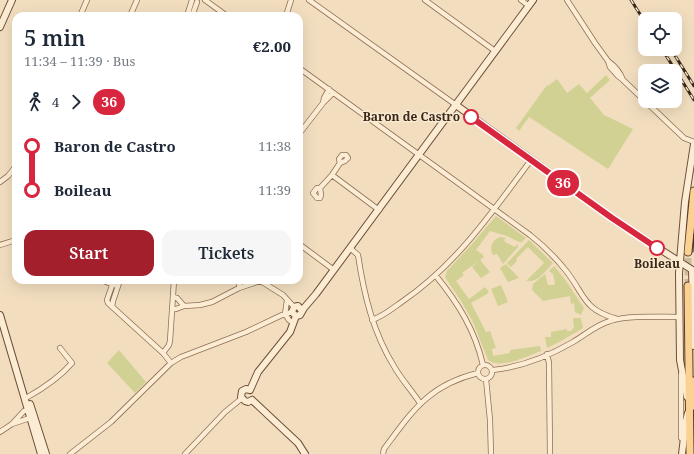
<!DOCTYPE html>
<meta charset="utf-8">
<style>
:root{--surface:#fff;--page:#f6f6f7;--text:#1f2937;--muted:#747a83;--accent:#a21f2b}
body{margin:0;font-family:"Noto Serif",serif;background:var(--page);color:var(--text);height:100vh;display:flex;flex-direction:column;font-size:15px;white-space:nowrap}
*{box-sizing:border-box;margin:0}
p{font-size:13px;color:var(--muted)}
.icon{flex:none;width:22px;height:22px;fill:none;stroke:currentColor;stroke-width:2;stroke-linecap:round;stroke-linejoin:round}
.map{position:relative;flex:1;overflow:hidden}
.panel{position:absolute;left:12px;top:12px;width:291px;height:272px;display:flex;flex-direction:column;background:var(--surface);border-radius:12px;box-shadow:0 4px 16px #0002}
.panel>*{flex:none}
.badge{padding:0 8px;border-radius:13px;font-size:14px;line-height:26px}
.controls{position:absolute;left:638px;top:12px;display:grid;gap:8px}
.controls a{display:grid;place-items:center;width:44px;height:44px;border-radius:8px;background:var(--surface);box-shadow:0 4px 16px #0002;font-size:20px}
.map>.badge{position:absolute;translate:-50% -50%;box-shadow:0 0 0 2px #fff}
.legs{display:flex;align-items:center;gap:6px;height:44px;padding:0 12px;font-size:13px}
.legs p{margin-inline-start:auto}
.headline{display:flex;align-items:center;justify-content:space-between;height:68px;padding:0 12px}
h1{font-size:22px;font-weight:600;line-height:30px}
.cta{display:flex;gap:8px;margin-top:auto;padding:8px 12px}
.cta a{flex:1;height:46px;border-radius:12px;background:var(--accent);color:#fff;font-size:16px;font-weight:600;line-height:46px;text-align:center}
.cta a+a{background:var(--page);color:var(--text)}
ul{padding:0 12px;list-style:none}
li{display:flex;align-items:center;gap:14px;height:44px;font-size:15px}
li i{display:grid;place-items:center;width:6px;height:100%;margin:0 5px;background:currentColor}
li i::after{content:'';width:10px;height:10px;margin:-5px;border:3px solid;border-radius:50%;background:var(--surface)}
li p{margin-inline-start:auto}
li:first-child i{background:linear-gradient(#0000 50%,currentColor 0)}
li:last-child i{background:linear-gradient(currentColor 50%,#0000 0)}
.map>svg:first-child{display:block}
.green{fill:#d0d192}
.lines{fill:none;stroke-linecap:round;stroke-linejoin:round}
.primary-tunnel{stroke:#cdba9e;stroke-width:7;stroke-dasharray:7 3.5;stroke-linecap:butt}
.street-casing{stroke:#8d6e55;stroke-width:6}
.secondary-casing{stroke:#6f4f39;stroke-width:8}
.primary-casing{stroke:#5a3c2a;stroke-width:9}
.street{stroke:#fcecd3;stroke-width:4.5}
.secondary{stroke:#fcecd3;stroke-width:6}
.primary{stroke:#fad192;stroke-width:7}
.tram{stroke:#3b281b;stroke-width:1}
.rail-casing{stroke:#3b281b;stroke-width:3}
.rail{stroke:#f9e9cf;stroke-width:1.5;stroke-dasharray:4.5;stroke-linecap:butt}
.line-1-casing{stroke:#fff;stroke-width:9}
.line-1{stroke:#d7263d;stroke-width:6}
.stop-1-dot{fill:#fff;stroke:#d7263d;stroke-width:2}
.labels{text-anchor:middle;stroke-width:3;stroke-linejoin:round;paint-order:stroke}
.stop-label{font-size:12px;font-weight:bold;fill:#3b281b;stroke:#f9e9cf;text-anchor:end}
</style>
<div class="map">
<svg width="694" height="454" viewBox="0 0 694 454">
<rect width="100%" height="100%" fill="#f2debf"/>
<path class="green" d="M 606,75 L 610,80 L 590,98 L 604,115 L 633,129 L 608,169 L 529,117 L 519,131 L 516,128 L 547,85 L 548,86 L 557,79 L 567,93 L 579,84 L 587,93 Z
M 496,216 L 526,238 L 522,242 L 519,242 L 507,236 L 490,231 L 476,250 L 482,254 L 484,257 L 480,260 L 490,272 L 481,278 L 472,267 L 479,261 L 462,273 L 464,275 L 456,281 L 469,299 L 485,287 L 489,292 L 487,294 L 471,303 L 486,332 L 490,331 L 496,348 L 492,349 L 493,356 L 510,353 L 510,350 L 540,346 L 541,351 C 528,356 499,370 488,360 L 473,322 L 461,301 L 445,277 L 447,271 L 472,244 Z
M 500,237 L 506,238 L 504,240 L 505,242 L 515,247 L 517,244 L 518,247 L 503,264 L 497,254 L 493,255 C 489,248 492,240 500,237 Z
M 529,240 L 553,263 C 545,271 538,283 526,281 L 544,263 L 528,247 L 516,259 L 517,261 L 511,267 L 507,263 Z
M 506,264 L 519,278 L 508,282 L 500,268 Z
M 554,266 L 564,278 L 584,308 L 581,315 L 575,312 L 574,303 L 571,304 L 570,296 L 543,301 L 532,290 L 533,284 L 545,274 L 548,285 L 554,285 L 555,283 L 553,274 L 549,271 Z
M 501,285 L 508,302 L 498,306 L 491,289 Z
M 573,318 L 581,318 L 583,328 L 561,341 L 547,348 L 545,337 L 551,337 L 551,332 L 567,329 L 567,331 L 572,331 L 572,329 L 574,328 Z
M 119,350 L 146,382 L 135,393 L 107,363 Z"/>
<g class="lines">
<path class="primary-tunnel" d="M 688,286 L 688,252"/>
<g class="street-casing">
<path id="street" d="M 205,0 L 227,16
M 309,0 L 456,105
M 425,0 L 495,51
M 521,0 L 529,6
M 567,0 L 595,43 L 608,61 L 610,67 L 618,76 L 623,80 L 684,138 L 694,142
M 80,16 L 87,0
M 130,16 L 137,0
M 187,16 L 192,0
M 192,16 L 197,2
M 286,16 L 291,0
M 608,61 C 615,66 620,72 623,80
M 299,68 L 530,235 C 544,246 556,258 567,272 C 586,297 583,309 617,319
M 323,103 L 324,98 L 329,89
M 299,134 L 323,103 L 333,93
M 332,175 L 379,210
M 0,182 L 8,176 L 16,166
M 320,188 L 321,195 L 320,198 L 317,198 L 313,193 L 317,188 L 320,188 L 332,175 L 340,163 L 339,159 L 342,155 L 346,155 L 348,158 L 345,161 L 340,163
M 299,244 L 334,270
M 0,245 L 16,240
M 351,249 L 358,255 C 364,295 373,333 395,368 C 402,380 412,391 420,403
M 436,276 C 458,303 475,330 483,365
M 101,280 L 114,285
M 114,280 L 107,300 L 108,303 L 163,353 L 171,363
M 240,280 L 239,288 L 260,281
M 259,280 L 283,295 L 294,307
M 173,297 L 177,298 L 184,306
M 287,300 L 285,314 L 289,320 L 293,323
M 112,307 L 113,301 L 120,280
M 172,309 L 176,309 L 184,306 L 200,305 L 212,302 L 239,288
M 372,320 C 384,316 393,308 403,301 C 457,264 493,211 531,160
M 163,353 L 169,345 L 170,341 L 174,280
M 547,354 L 549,363 L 550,454
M478 372a7 7 0 1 1 14 0a7 7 0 1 1-14 0Z
M 493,370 C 520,367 549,356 573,342 C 585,335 596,325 610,321 C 628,315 659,317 679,317
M 681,374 L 681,438 L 684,440
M 486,379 L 490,420 L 491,454
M 26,398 C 44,388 59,378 72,363 L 60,348
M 12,424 L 30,418
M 0,432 L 12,424 L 24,411 L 28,410
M 70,454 L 111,422 L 171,363 L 181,357 L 246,332 L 282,315 L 292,312
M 185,454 L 225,412 L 241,399
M 383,454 L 384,449 C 413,410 429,385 478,373"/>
</g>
<g class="secondary-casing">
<path id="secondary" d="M 0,27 L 12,0
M 456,105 L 616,221 L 694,271
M 692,270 L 694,346
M 0,315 L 41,454
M 296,316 L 300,315 L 304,308 L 316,294 L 533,0
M 296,316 L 292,312 L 294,307 L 298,306 L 302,311
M 250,390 L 258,372 L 290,332 L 296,316
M 250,390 L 246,389 L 242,391 L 241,397 L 245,401 L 248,402 L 252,400
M 687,397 L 680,360 L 679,273 L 685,202 L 694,144
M 252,400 L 298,443 L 305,454
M 30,404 L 46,454
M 682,454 L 686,421 L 688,413"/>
</g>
<g class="primary-casing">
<path id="primary" d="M 688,252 L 694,191
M 688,286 L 690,454
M 694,381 L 694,406"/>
</g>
<use href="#street" class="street"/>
<use href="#secondary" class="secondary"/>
<use href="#primary" class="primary"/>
<path class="tram" d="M 693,252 L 694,234"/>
<g class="rail-casing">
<path id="rail" d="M 631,0 L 645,22
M 653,14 L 656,19
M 662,49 L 694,100
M 671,49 L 694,86"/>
</g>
<use href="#rail" class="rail"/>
</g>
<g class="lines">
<g class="line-1-casing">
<path id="line-1" d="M 471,117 L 612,218 L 657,248"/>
</g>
<use href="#line-1" class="line-1"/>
</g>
<g class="stop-1-dot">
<circle cx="471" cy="117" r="7"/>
<circle cx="657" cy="248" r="7"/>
</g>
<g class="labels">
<g class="stop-label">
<text x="460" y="121">Baron de Castro</text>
<text x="657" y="268" text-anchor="middle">Boileau</text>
</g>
</g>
</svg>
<div class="controls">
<a><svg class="icon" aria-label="locate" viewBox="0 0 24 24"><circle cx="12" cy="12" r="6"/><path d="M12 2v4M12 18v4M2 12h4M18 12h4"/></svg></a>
<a><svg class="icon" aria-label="layers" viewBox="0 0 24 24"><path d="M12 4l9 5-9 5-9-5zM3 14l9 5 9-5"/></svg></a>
</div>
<b class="badge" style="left:563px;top:183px;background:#d7263d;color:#fff">36</b>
<section class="panel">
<div class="headline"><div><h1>5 min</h1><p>11:34 – 11:39 · Bus</p></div><b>€2.00</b></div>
<div class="legs"><svg class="icon" aria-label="walk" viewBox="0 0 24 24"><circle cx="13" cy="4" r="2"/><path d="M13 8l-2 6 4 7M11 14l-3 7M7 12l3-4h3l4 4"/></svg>4<svg class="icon" aria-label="forward" viewBox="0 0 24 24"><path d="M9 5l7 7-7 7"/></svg><b class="badge" style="background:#d7263d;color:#fff">36</b></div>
<ul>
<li><i style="color:#d7263d"></i><b>Baron de Castro</b><p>11:38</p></li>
<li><i style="color:#d7263d"></i><b>Boileau</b><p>11:39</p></li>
</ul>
<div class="cta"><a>Start</a><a>Tickets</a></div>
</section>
</div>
